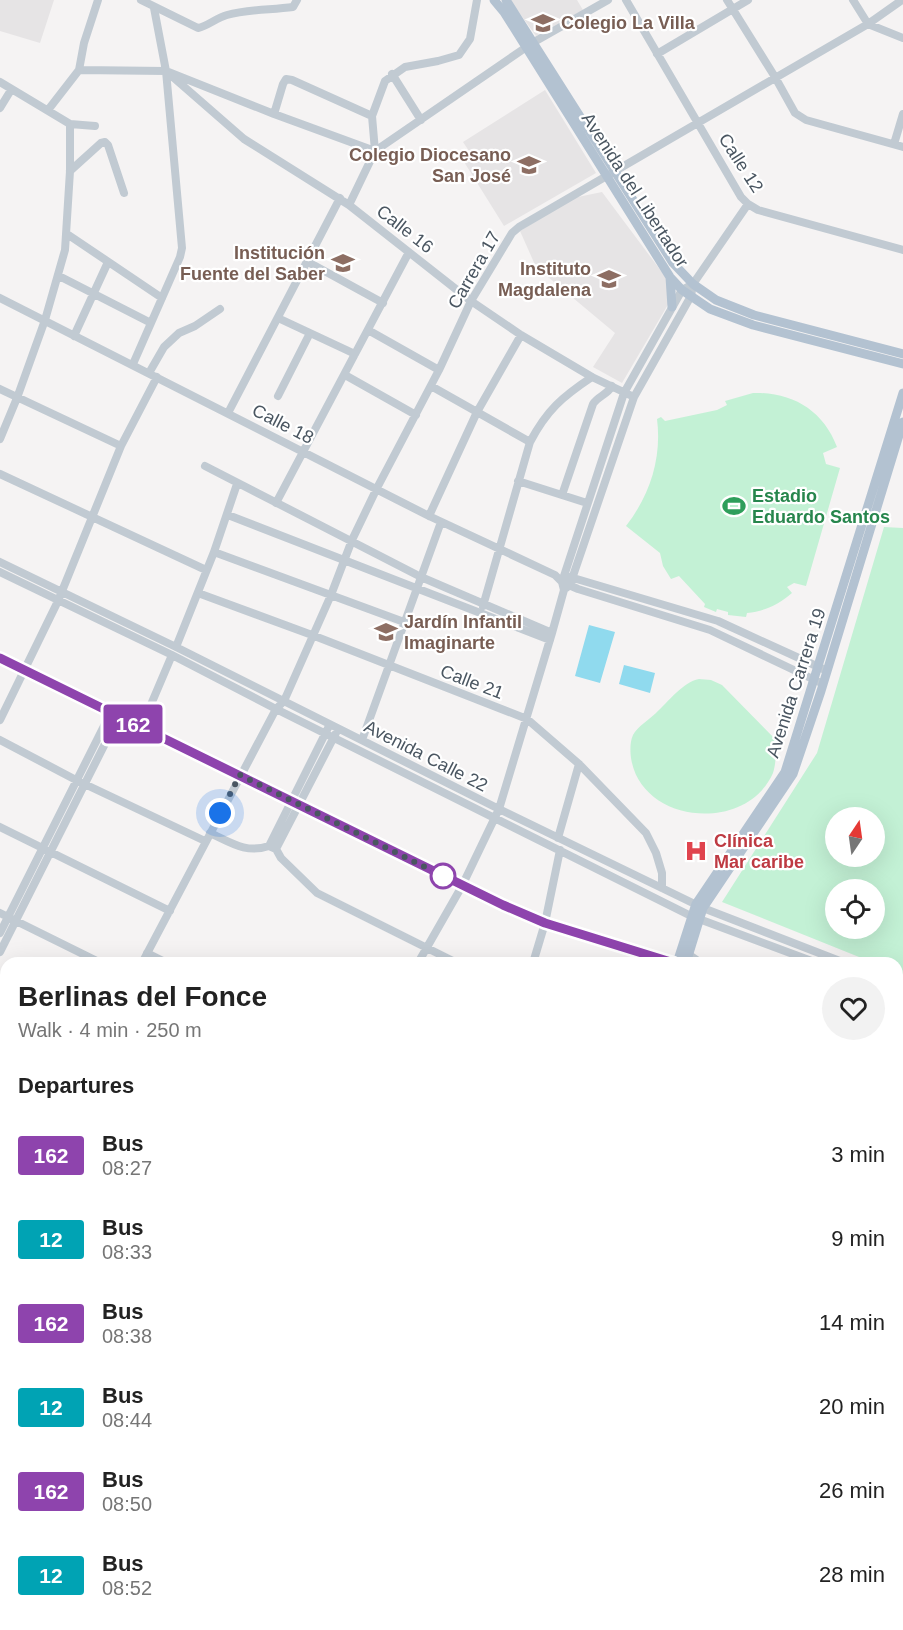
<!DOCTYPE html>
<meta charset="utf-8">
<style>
:root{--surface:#fff;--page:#f2f2f2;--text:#222;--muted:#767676}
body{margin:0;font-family:Helvetica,sans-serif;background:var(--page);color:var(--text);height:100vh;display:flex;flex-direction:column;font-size:22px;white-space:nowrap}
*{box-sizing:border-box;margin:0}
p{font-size:20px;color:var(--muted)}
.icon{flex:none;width:33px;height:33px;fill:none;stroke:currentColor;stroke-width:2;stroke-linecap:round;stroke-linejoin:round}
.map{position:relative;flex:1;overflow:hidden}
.panel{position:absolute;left:0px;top:957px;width:903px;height:674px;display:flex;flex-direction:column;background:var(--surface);border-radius:18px 18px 0 0;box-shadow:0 6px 24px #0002}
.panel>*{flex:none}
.badge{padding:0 12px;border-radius:4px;font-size:21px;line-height:39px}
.needle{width:39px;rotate:13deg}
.tools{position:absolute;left:825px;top:807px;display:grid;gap:12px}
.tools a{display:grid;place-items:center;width:60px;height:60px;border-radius:50%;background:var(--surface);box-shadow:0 6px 24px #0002;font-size:30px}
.you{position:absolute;width:30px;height:30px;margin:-15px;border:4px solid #fff;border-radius:50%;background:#1a73e8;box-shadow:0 0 0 9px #1a73e833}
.map>.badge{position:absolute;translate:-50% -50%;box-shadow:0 0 0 3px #fff}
h2{padding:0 18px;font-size:22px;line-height:54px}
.round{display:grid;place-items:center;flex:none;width:63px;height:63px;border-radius:32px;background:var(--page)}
.head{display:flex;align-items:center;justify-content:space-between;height:102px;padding:0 18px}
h1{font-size:28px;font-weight:700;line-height:45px}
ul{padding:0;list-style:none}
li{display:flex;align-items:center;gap:18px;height:84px;padding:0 18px}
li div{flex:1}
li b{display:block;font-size:22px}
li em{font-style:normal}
li .badge{min-width:66px;font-weight:700;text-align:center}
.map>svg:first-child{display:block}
.education{fill:#e6e4e5}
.grass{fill:#c3f1d5;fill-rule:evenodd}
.water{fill:#90daee}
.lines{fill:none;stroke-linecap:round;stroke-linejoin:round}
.river{stroke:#90daee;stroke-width:14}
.minor{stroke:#c1cad2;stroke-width:8}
.major{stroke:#b3c2d1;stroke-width:9}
.line-casing{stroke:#fff;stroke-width:14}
.line{stroke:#8e44ad;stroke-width:9}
.walk{stroke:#4a5661;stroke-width:6;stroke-dasharray:0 10.8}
.stop-dot{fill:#fff;stroke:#8e44ad;stroke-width:3}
.labels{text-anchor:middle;stroke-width:4.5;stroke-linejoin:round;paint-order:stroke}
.education-label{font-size:18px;font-weight:bold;fill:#785e54;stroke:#fff;text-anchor:end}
.street-label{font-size:18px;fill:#4a5661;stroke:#fff}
.leisure-label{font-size:18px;font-weight:bold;fill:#27864d;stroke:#fff;text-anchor:start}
.health-label{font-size:18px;font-weight:bold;fill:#be3a42;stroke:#fff;text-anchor:start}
</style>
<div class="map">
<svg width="903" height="1630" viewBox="0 0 903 1630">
<rect width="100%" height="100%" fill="#f5f3f3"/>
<path class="education" d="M 0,0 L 54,0 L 40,43 L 0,31 Z
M 510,0 L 577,0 L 583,10 L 536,36 Z
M 545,90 L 596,173 L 504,226 L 461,157 L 469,151 L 463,142 Z
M 602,192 L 676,291 L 622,383 L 593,367 L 615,333 L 536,267 L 520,231 L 573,198 Z"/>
<path class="grass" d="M 753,393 C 792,392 823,410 837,447 L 823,453 L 826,464 L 840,468 L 806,586 L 794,583 L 787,587 L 792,593 C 778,605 765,611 747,613 L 746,617 L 728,615 L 728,612 L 717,609 L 716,612 L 704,607 L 705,604 L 679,576 L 671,579 L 663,566 L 660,553 L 626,526 C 650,495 662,458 657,419 L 661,417 L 665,421 L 717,410 L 727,405 L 725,401 Z
M 884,527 L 903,528 L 903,975 L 897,972 L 897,963 L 874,963 L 722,902 L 817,753 ZM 836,818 L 874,818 L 874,856 L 836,856 ZM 836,890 L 874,890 L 874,928 L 836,928 Z
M 699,679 L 711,680 L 722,685 L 777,741 C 776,751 776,764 773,773 C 746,834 641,824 631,758 C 630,751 630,741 633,735 C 637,727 650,719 656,713 C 668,702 683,682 699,679 Z"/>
<path class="water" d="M 589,625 L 615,632 L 600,683 L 575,676 Z
M 624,665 L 655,673 L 650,693 L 619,684 Z"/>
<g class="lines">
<path class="river" d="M 857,1624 L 861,1630
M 279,1630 L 282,1624"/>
<path class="minor" d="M 141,0 L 198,28 C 208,26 216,18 227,15 C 248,9 271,10 293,7 L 297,0
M 626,0 L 741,197 L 748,204 L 758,210 L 903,250
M 727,0 L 775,77 L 795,113 L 806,120 L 903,147
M 853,0 L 868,24 L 903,38
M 534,42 L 608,0
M 657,54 L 748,0
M 79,70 L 166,71 L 274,114 L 375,151 L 525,48
M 166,71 L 244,139 L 349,205 L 471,301 L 521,335 L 592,377 L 634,397
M 392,74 L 421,120
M 0,82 L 70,124 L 95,126
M 0,108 L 11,90
M 48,110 L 79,70 L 84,43 L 98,0
M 274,114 L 283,84 L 286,79 L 292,80 L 372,116
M 894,144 L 903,114
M 70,171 L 101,143 L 105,142 L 108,145 L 124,193
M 349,205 L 375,151 L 372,116 L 385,81 L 405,67 L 438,61 L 459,55 L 470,39 L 477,0
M 67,234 L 162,298
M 308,262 L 383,303
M 59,276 L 151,323
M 0,298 L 429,516 L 555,575 L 562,582 L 578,589 L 710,630 L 819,682
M 278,318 L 355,354
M 368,330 L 439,370
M 74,336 L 108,262
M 133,364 L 180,257 L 182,248 L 166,71 L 154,8
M 149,373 L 164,347 L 179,333 L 195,326 L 220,309
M 345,375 L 416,415
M 431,386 L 530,442
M 0,389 L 121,446
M 278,396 L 310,333
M 228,413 L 340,198
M 0,439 L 17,398 L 45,320 L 65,250 L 70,171 L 70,124
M 205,466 L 421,577 L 552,633
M 0,474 L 206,570
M 518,481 L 587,503
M 562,495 L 593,404 C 598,396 607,395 612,386
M 276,503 L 409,252
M 228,515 L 550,640
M 429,516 L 477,412 L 521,335
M 214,552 L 404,622
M 0,562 L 176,647 L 499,809 L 703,908 L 845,963
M 0,572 L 172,655 L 276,709 L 691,916 L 817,963
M 570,577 L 718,621 L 823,669
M 566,588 L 570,585 L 575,570 L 634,397 L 691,296 L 693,284 L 748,204
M 198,593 L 312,635 L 527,719 L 579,764 L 646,833 L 656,853 L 662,873 L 662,888
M 483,606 L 530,442 C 547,410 562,397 592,377
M 176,647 L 214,552 L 237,484
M 0,658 L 462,886 L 545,923 L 674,963
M 0,720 L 58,601 L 121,446 L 157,377
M 141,728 L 172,655
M 0,740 L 76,780 L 205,841
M 362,740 L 441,522
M 0,827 L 170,911
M 210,833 C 230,842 246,854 269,846 L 276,849 L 281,858 L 317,893 L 457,963
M 558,838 L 579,764
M 269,846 L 328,728
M 276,849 L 336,733
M 0,913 L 101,963
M 0,933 L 110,714
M 0,952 L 118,718
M 147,953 L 167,963
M 688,954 L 701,963
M 142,963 L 276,709 L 284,701 L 331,595 L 352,540 L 377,488 L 439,370 L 471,301 L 512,233 L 519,227 L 868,24 L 902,0
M 418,963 L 462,886 L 499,809 L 552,633 L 564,590 L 562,582 L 624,393 L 682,290 L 693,284
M 533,963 L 545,923 L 560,850
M 897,983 L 903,986
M 897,993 L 903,995
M 0,995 L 6,998
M 897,1067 L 903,1068
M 0,1082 L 6,1085
M 897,1148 L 903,1116
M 0,1150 L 6,1151
M 897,1202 L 903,1203
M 897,1264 L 903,1265
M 897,1313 L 903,1314
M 897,1361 L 903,1362
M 897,1414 L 903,1416
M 0,1439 L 6,1436
M 0,1464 L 6,1461
M 897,1492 L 903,1463
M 897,1523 L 903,1524
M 897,1597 L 903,1611
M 580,1624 L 581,1630
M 596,1624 L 607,1630
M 251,1630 L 252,1624
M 350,1630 L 353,1624
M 429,1630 L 436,1624
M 537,1630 L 538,1624"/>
<path class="major" d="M 494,0 L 504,12 L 670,277 L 682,290 L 710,309 L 753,325 L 903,364
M 506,0 L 673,263 L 693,284 L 716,300 L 754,315 L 903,354
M 670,277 L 672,307
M 677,963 L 696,904 L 785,772 L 903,393
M 686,963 L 703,908 L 793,774 L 821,691 L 903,422
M 0,1212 L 6,1212
M 0,1222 L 6,1223
M 0,1483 L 6,1496
M 0,1515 L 6,1527
M 897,1535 L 903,1541
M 897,1548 L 903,1554
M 54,1624 L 56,1630
M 68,1624 L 70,1630
M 477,1630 L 478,1624
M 489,1630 L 491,1624"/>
</g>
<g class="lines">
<g class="line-casing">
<path id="line" d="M 0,658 L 503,905 L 545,923 L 674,963"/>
</g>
<use href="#line" class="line"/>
<path class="walk" d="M 220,813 L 240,775 L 443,876"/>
</g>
<defs>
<g id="school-bare" transform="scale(1.8)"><path d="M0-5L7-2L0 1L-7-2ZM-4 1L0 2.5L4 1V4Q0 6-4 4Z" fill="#8d6e63" stroke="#fff" stroke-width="2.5" paint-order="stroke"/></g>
<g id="stadium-bare" transform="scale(1.8)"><path d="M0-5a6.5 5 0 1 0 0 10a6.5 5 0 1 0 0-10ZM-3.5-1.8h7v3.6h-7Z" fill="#2e9e5b" stroke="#fff" stroke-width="2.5" paint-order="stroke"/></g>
<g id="hospital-bare" transform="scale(1.8)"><path d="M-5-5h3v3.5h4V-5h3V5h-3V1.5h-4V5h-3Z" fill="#e0444e" stroke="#fff" stroke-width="2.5" paint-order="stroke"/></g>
</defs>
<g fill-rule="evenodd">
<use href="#school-bare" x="543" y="23"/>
<use href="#school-bare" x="529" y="165"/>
<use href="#school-bare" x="343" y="263"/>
<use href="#school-bare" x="609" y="279"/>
<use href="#stadium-bare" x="734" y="506"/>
<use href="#school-bare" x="386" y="632"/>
<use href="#hospital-bare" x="696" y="851"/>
</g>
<circle class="stop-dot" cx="443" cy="876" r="12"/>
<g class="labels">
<g class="education-label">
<text x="561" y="29" text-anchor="start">Colegio La Villa</text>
<text x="511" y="161">Colegio Diocesano<tspan x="511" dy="21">San José</tspan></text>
<text x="325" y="259">Institución<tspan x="325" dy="21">Fuente del Saber</tspan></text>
<text x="591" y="275">Instituto<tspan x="591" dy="21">Magdalena</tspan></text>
<text x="404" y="628" text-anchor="start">Jardín Infantil<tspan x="404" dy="21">Imaginarte</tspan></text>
</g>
<g class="street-label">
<text transform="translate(741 163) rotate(57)" y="6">Calle 12</text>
<text transform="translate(635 190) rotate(57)" y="6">Avenida del Libertador</text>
<text transform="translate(405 229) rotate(38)" y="6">Calle 16</text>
<text transform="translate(474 270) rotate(-60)" y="6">Carrera 17</text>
<text transform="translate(283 424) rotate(27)" y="6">Calle 18</text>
<text transform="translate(472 682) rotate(21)" y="6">Calle 21</text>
<text transform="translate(796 683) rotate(-72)" y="6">Avenida Carrera 19</text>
<text transform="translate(426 756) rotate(27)" y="6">Avenida Calle 22</text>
</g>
<g class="leisure-label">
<text x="752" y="502">Estadio<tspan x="752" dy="21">Eduardo Santos</tspan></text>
</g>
<g class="health-label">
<text x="714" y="847">Clínica<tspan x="714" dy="21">Mar caribe</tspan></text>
</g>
</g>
</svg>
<div class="tools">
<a><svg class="needle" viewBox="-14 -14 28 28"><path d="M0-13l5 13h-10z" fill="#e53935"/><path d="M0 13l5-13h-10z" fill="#767676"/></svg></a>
<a><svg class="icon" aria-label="locate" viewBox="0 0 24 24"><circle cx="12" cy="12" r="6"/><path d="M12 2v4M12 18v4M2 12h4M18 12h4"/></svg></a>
</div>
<div class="you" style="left:220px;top:813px"></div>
<b class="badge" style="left:133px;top:724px;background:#8e44ad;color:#fff">162</b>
<section class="panel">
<div class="head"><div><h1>Berlinas del Fonce</h1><p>Walk · 4 min · 250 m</p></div><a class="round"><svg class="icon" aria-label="heart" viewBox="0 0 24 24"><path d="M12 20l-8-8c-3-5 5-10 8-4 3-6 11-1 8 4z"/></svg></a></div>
<h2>Departures</h2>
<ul>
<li><span class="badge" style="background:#8e44ad;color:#fff">162</span><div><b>Bus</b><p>08:27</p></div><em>3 min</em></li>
<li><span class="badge" style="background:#00a3b4;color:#fff">12</span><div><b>Bus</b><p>08:33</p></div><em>9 min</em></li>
<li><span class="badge" style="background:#8e44ad;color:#fff">162</span><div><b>Bus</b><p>08:38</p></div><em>14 min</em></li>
<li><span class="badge" style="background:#00a3b4;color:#fff">12</span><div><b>Bus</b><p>08:44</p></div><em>20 min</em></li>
<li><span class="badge" style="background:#8e44ad;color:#fff">162</span><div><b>Bus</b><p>08:50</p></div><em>26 min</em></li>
<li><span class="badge" style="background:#00a3b4;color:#fff">12</span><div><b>Bus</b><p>08:52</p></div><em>28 min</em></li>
</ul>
</section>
</div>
